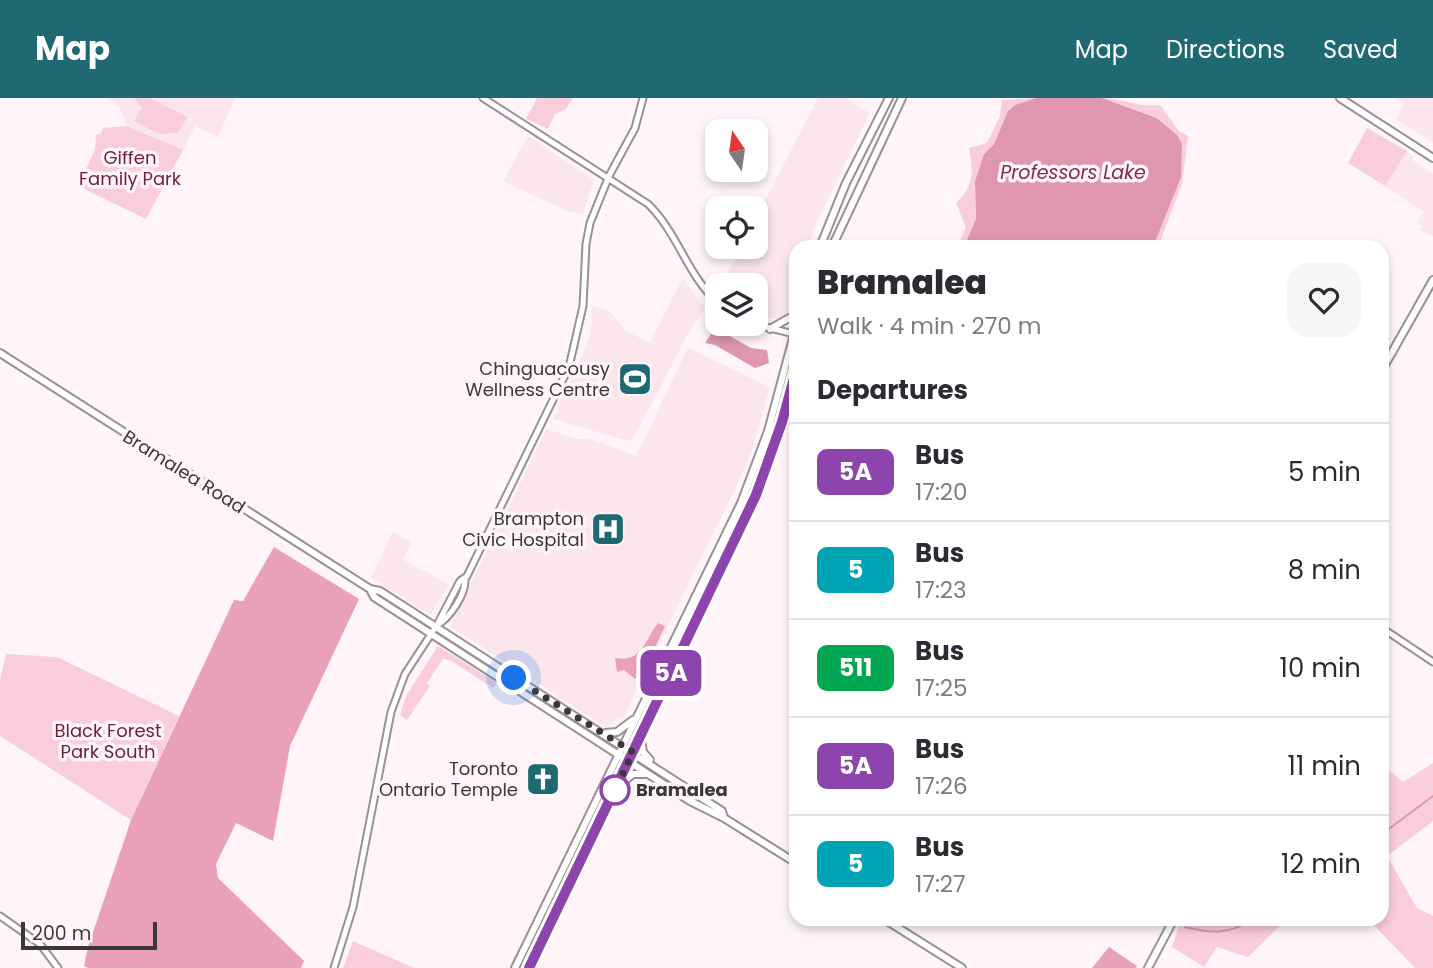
<!DOCTYPE html>
<meta charset="utf-8">
<style>
:root{--surface:#fff;--page:#f7f7f7;--text:#2b2b33;--muted:#7c7c81;--line:#e1e1e2;--accent:#1f6973}
body{margin:0;font-family:Poppins,sans-serif;background:var(--page);color:var(--text);height:100vh;display:flex;flex-direction:column;font-size:26px;white-space:nowrap}
*{box-sizing:border-box;margin:0}
p{font-size:23px;color:var(--muted)}
.icon{flex:none;width:38px;height:38px;fill:none;stroke:currentColor;stroke-width:2;stroke-linecap:round;stroke-linejoin:round}
.map{position:relative;flex:1;overflow:hidden}
.sheet{position:absolute;left:789px;top:142px;width:600px;height:686px;display:flex;flex-direction:column;background:var(--surface);border-radius:21px;box-shadow:0 4px 10px #0003}
.sheet>*{flex:none}
.badge{padding:0 14px;border-radius:10px;font-size:24px;line-height:46px}
.needle{width:46px;rotate:347deg}
.controls{position:absolute;left:705px;top:21px;display:grid;gap:14px}
.controls a{display:grid;place-items:center;width:63px;height:63px;border-radius:14px;background:var(--surface);box-shadow:0 4px 10px #0003;font-size:35px}
.scale{position:absolute;left:21px;bottom:18px;width:136px;box-sizing:border-box;padding-left:7px;border:4px solid #3b3738;border-top:0;font-size:19px;line-height:24px;white-space:nowrap;color:#3b3738;-webkit-text-stroke:5px #fff4f7;paint-order:stroke}
.you{position:absolute;width:35px;height:35px;margin:-18px;border:5px solid #fff;border-radius:50%;background:#1a73e8;box-shadow:0 0 0 10px #1a73e833}
.map>.badge{position:absolute;translate:-50% -50%;box-shadow:0 0 0 4px #fff}
h2{padding:0 28px;font-size:26px;line-height:63px}
.round{display:grid;place-items:center;flex:none;width:74px;height:74px;border-radius:21px;background:var(--page)}
.overview{display:flex;align-items:center;justify-content:space-between;height:119px;padding:0 28px}
h1{font-size:33px;font-weight:800;line-height:52px}
ul{padding:0;list-style:none}
li{display:flex;align-items:center;gap:21px;height:98px;padding:0 28px;border-top:2px solid var(--line)}
li div{flex:1}
li b{display:block;font-size:26px}
li em{font-style:normal}
li .badge{min-width:77px;font-weight:700;text-align:center}
header{display:flex;align-items:center;gap:42px;box-sizing:border-box;height:98px;padding:0 35px;background:var(--accent);color:#fff}
header strong{font-size:33px}
nav{display:flex;gap:38px;margin-inline-start:auto;font-size:24px}
.map>svg:first-child{display:block}
.built{fill:#fae6ec}
.green{fill:#f9ceda}
.forest{fill:#e9a1b8}
.water{fill:#de97ae}
.lines{fill:none;stroke-linecap:round;stroke-linejoin:round}
.stream{stroke:#de97ae;stroke-width:2}
.tertiary-casing{stroke:#9b9194;stroke-width:9}
.secondary-casing{stroke:#9b9194;stroke-width:10}
.tertiary{stroke:#fff;stroke-width:5}
.secondary{stroke:#fff;stroke-width:6}
.line-casing{stroke:#fff;stroke-width:16}
.line{stroke:#8e44ad;stroke-width:10}
.walk{stroke:#3b3738;stroke-width:7;stroke-dasharray:0 12.6}
.stop-dot{fill:#fff;stroke:#8e44ad;stroke-width:3.5}
.labels{text-anchor:middle;stroke-width:7;stroke-linejoin:round;paint-order:stroke}
.park-label{font-size:18px;fill:#6e1c3f;stroke:#fff4f7}
.poi-label{font-size:18px;fill:#3b3738;stroke:#fff4f7;text-anchor:end}
.street-label{font-size:18px;fill:#3b3738;stroke:#fff4f7}
.stop-label{font-size:18px;font-weight:bold;fill:#3b3738;stroke:#fff4f7;text-anchor:start}
.water-label{font-size:19px;font-style:italic;fill:#7f2c4d;stroke:#fff4f7}
</style>
<header>
<strong>Map</strong>
<nav><a>Map</a><a>Directions</a><a>Saved</a></nav>
</header>
<div class="map">
<svg width="1433" height="870" viewBox="0 0 1433 870">
<rect width="100%" height="100%" fill="#fff4f7"/>
<path class="built" d="M 108,0 L 235,0 L 218,39 L 195,28 L 183,52 L 127,28 L 120,10 Z
M 818,0 L 845,0 L 870,15 L 817,123 L 808,149 L 796,149 L 796,186 L 790,212 L 779,221 L 763,219 L 756,216 L 756,187 L 722,187 L 741,149 L 756,149 L 756,120 Z
M 1396,0 L 1433,0 L 1433,44 L 1396,22 L 1404,6 Z
M 528,38 L 594,82 L 583,116 L 564,112 L 503,83 Z
M 1407,53 L 1414,59 L 1412,62 L 1433,76 L 1433,138 L 1420,132 L 1422,128 L 1417,124 L 1424,114 L 1385,88 Z
M 683,180 L 705,211 L 691,230 L 633,341 L 628,343 L 553,321 L 583,255 L 591,234 L 592,208 L 609,213 L 626,233 L 650,245 Z
M 688,250 L 770,289 L 751,355 L 736,389 L 623,620 L 618,620 L 608,631 L 450,528 L 547,331 L 576,341 L 591,341 L 636,358 Z
M 393,434 L 411,444 L 403,462 L 449,486 L 430,517 L 371,479 Z"/>
<path class="green" d="M 134,0 L 149,0 L 188,19 L 177,35 L 159,36 L 134,23 L 142,9 Z
M 537,0 L 573,0 L 566,11 L 555,16 L 548,31 L 526,21 Z
M 1036,0 L 1015,7 L 1008,13 L 994,46 L 984,56 L 975,83 L 976,121 L 964,149 L 958,149 L 966,129 L 956,105 C 975,88 973,72 969,50 L 987,45 L 1000,18 L 1002,2 Z
M 1102,0 C 1123,0 1139,10 1160,7 L 1179,33 L 1188,38 L 1182,86 L 1158,149 L 1153,149 L 1170,105 L 1177,37 L 1158,20 Z
M 127,28 L 183,52 L 146,121 L 78,88 L 95,52 L 96,37 L 101,35 L 103,30 Z
M 1367,30 L 1407,53 L 1385,88 L 1348,65 Z
M 438,548 L 497,585 L 493,590 L 450,562 L 443,561 L 427,585 L 430,588 L 407,622 L 400,617 L 406,598 Z
M 6,556 L 57,559 L 179,618 L 131,722 L 0,638 L 0,583 Z
M 1433,665 L 1433,723 L 1387,758 L 1417,810 L 1433,818 L 1433,870 L 1415,870 L 1368,821 L 1382,821 L 1383,667 L 1403,684 Z
M 1181,821 L 1287,821 L 1248,859 L 1217,849 L 1204,869 L 1172,849 Z
M 353,843 L 414,870 L 343,870 Z"/>
<path class="forest" d="M 274,449 L 359,501 L 290,648 L 273,743 L 236,725 L 216,766 L 218,780 L 304,863 L 301,870 L 88,870 L 84,868 L 88,849 L 131,722 L 234,502 L 243,503 Z
M 658,525 L 665,528 L 646,569 L 635,581 L 624,572 L 617,574 L 615,560 C 642,565 644,543 658,525 Z
M 1109,849 L 1137,868 L 1136,870 L 1092,870 Z"/>
<path class="water" d="M 1036,0 L 1102,0 L 1157,20 L 1177,37 L 1182,46 L 1181,79 L 1153,149 L 964,149 L 976,121 L 975,83 L 984,56 L 994,46 L 1008,13 L 1015,7 Z
M 719,232 L 751,250 L 767,252 L 769,265 L 755,270 L 715,247 L 705,245 L 713,233 Z"/>
<g class="lines">
<path class="stream" d="M 1382,736 L 1433,698
M 1185,829 C 1214,836 1229,836 1254,821"/>
<g class="tertiary-casing">
<path id="tertiary" d="M 483,0 L 648,106 C 678,135 687,177 718,205
M 754,226 L 794,236
M 437,527 C 450,520 466,496 465,481
M 1382,530 L 1433,564
M 0,818 L 40,846 L 58,870
M 334,870 L 353,809 L 391,614 L 405,576 L 437,527 L 460,483 L 467,478 L 569,269 L 583,208 L 586,146 L 590,125 L 609,78 L 635,30 L 643,0"/>
</g>
<g class="secondary-casing">
<path id="secondary" d="M 1340,0 L 1433,60
M 820,149 L 846,85 L 889,0
M 832,149 L 902,0
M 770,231 L 796,216
M 0,255 L 370,491 L 380,493 L 722,713 L 724,720
M 1382,272 L 1433,182
M 370,491 L 374,499 L 690,703 L 724,720 L 796,765
M 606,635 L 617,634 L 633,622
M 641,641 L 643,654 L 650,662
M 621,686 L 633,676 L 645,676
M 884,821 L 962,870
M 515,870 L 741,405 L 768,333 L 796,229
M 529,870 L 756,397 L 782,324 L 796,273
M 1148,870 L 1174,821"/>
</g>
<use href="#tertiary" class="tertiary"/>
<use href="#secondary" class="secondary"/>
</g>
<g class="lines">
<g class="line-casing">
<path id="line" d="M 529,870 L 756,397 L 782,324 L 796,273"/>
</g>
<use href="#line" class="line"/>
<path class="walk" d="M 514,580 L 633,654 L 615,692"/>
</g>
<defs>
<g id="stadium-square" transform="scale(1.75)"><rect x="-9" y="-9" width="18" height="18" rx="4" fill="#1f6973" stroke="#fff4f7"/><path d="M0-5a6.5 5 0 1 0 0 10a6.5 5 0 1 0 0-10ZM-3.5-1.8h7v3.6h-7Z" fill="#fff"/></g>
<g id="hospital-square" transform="scale(1.75)"><rect x="-9" y="-9" width="18" height="18" rx="4" fill="#1f6973" stroke="#fff4f7"/><path d="M-5-5h3v3.5h4V-5h3V5h-3V1.5h-4V5h-3Z" fill="#fff"/></g>
<g id="church-square" transform="scale(1.75)"><rect x="-9" y="-9" width="18" height="18" rx="4" fill="#1f6973" stroke="#fff4f7"/><path d="M-1.2-6h2.4v3.5h3.3v2.4h-3.3V6h-2.4V-.1h-3.3v-2.4h3.3Z" fill="#fff"/></g>
</defs>
<g fill-rule="evenodd">
<use href="#stadium-square" x="635" y="281"/>
<use href="#hospital-square" x="608" y="431"/>
<use href="#church-square" x="543" y="681"/>
</g>
<circle class="stop-dot" cx="615" cy="692" r="14"/>
<g class="labels">
<g class="park-label">
<text x="130" y="66">Giffen<tspan x="130" dy="21">Family Park</tspan></text>
<text x="108" y="639">Black Forest<tspan x="108" dy="21">Park South</tspan></text>
</g>
<g class="poi-label">
<text x="610" y="277">Chinguacousy<tspan x="610" dy="21">Wellness Centre</tspan></text>
<text x="584" y="427">Brampton<tspan x="584" dy="21">Civic Hospital</tspan></text>
<text x="518" y="677">Toronto<tspan x="518" dy="21">Ontario Temple</tspan></text>
</g>
<g class="street-label">
<text transform="translate(184 374) rotate(32)" y="6">Bramalea Road</text>
</g>
<g class="stop-label">
<text x="636" y="698">Bramalea</text>
</g>
<g class="water-label">
<text x="1073" y="81">Professors Lake</text>
</g>
</g>
</svg>
<div class="controls">
<a><svg class="needle" viewBox="-14 -14 28 28"><path d="M0-13l5 13h-10z" fill="#e53935"/><path d="M0 13l5-13h-10z" fill="#7c7c81"/></svg></a>
<a><svg class="icon" aria-label="locate" viewBox="0 0 24 24"><circle cx="12" cy="12" r="6"/><path d="M12 2v4M12 18v4M2 12h4M18 12h4"/></svg></a>
<a><svg class="icon" aria-label="layers" viewBox="0 0 24 24"><path d="M12 4l9 5-9 5-9-5zM3 14l9 5 9-5"/></svg></a>
</div>
<div class="scale">200 m</div>
<div class="you" style="left:514px;top:580px"></div>
<b class="badge" style="left:671px;top:575px;background:#8e44ad;color:#fff">5A</b>
<section class="sheet">
<div class="overview"><div><h1>Bramalea</h1><p>Walk · 4 min · 270 m</p></div><a class="round"><svg class="icon" aria-label="heart" viewBox="0 0 24 24"><path d="M12 20l-8-8c-3-5 5-10 8-4 3-6 11-1 8 4z"/></svg></a></div>
<h2>Departures</h2>
<ul>
<li><span class="badge" style="background:#8e44ad;color:#fff">5A</span><div><b>Bus</b><p>17:20</p></div><em>5 min</em></li>
<li><span class="badge" style="background:#00a3b4;color:#fff">5</span><div><b>Bus</b><p>17:23</p></div><em>8 min</em></li>
<li><span class="badge" style="background:#00a651;color:#fff">511</span><div><b>Bus</b><p>17:25</p></div><em>10 min</em></li>
<li><span class="badge" style="background:#8e44ad;color:#fff">5A</span><div><b>Bus</b><p>17:26</p></div><em>11 min</em></li>
<li><span class="badge" style="background:#00a3b4;color:#fff">5</span><div><b>Bus</b><p>17:27</p></div><em>12 min</em></li>
</ul>
</section>
</div>
